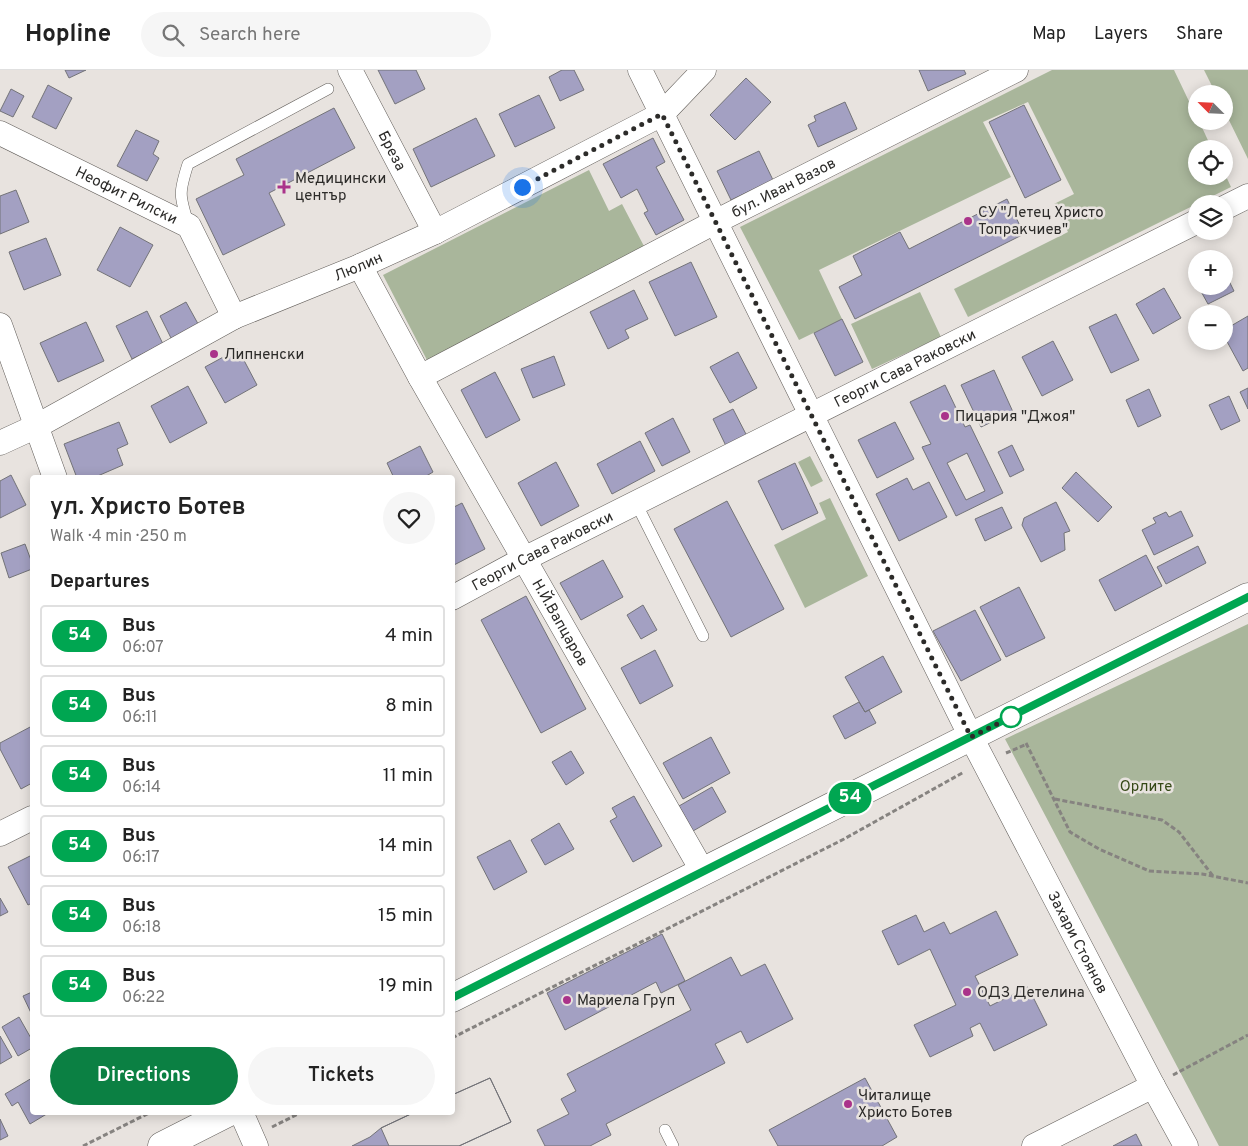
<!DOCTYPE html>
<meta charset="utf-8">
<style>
:root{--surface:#fff;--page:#f6f6f6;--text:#222;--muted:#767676;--line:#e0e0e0;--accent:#0b8043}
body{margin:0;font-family:Overpass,sans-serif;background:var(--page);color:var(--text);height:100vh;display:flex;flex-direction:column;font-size:19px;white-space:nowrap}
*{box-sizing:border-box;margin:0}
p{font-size:16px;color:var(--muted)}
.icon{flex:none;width:28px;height:28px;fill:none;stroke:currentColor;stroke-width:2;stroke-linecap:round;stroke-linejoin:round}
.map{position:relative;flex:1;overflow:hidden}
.details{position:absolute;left:30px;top:405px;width:425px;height:640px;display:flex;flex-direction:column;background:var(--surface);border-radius:5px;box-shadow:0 2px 12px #0003}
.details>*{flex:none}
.badge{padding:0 10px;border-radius:16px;font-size:18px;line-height:32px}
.needle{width:32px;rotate:294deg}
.tools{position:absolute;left:1188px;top:15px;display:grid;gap:10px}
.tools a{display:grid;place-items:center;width:45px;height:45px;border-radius:50%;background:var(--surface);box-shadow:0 2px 12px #0003;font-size:25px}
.you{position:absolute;width:25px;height:25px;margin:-12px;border:4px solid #fff;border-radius:50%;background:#1a73e8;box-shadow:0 0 0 8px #1a73e833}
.map>.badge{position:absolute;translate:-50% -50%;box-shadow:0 0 0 2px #fff}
h2{padding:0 20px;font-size:19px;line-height:45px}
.round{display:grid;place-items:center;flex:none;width:52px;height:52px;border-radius:26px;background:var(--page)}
.headline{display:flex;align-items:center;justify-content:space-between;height:85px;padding:0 20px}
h1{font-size:24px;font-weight:600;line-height:38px}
.primary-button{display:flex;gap:10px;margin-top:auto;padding:10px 20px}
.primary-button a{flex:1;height:58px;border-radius:30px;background:var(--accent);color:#fff;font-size:20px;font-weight:600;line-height:58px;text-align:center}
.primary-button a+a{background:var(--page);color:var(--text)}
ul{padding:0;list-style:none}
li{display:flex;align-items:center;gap:15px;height:62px;margin:0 10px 8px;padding:0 10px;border:2px solid var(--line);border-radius:5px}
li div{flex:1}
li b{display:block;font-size:19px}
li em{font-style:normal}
li .badge{min-width:55px;font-weight:700;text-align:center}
header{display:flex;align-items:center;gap:30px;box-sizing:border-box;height:70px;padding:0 25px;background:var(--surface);border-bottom:1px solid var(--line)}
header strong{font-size:24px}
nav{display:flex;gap:28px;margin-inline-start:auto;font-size:18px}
.search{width:350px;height:45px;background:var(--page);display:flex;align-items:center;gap:12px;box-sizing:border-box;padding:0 18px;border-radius:28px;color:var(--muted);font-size:19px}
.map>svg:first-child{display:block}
.green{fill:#a9b69b}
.building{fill:#a3a0c2;stroke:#737378;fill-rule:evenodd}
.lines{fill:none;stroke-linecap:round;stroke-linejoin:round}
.service-casing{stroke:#635f5b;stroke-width:12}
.minor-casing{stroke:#635f5b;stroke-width:25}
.tertiary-casing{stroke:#635f5b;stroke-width:29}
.path{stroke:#868380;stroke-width:3;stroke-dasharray:5 2.5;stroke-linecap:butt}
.service{stroke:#fff;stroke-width:11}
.minor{stroke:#fff;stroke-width:24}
.tertiary{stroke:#fff;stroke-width:28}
.line-casing{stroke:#fff;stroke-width:11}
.line{stroke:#00a651;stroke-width:8}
.walk{stroke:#2c2b29;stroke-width:5;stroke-dasharray:0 9}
.poi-dot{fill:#aa338a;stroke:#e8e3df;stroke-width:2}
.stop-dot{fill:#fff;stroke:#00a651;stroke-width:2.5}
.labels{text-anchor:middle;stroke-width:5;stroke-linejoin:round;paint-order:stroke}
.street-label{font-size:15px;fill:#2c2b29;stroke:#e8e3df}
.poi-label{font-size:15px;fill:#2c2b29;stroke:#e8e3df;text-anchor:start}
.park-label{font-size:15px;fill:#354916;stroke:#e8e3df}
</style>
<header>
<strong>Hopline</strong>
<div class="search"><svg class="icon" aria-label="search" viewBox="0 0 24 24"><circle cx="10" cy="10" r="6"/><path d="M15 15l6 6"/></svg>Search here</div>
<nav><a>Map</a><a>Layers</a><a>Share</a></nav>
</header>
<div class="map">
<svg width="1248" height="1076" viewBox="0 0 1248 1076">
<rect width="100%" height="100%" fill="#e8e3df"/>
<path class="green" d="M 1052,0 L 1174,0 L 1196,46 L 1196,51 L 1199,51 L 1212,79 L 1196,79 L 1196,106 L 1224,106 L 1224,102 L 1231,117 L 968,247 L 954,219 L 1068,162 L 1054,134 L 1074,124 L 1028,32 L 983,52 L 1011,107 L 819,200 L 842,249 L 799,270 L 740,157 Z
M 1204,0 L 1248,0 L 1248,89 L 1224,40 L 1224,24 L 1216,24 Z
M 589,100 L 609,141 L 622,134 L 646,180 L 428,292 L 383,205 Z
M 920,222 L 941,267 L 872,299 L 851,254 Z
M 810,386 L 823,411 L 811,417 L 798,392 Z
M 830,428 L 868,506 L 805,538 L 774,475 L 826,449 L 819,433 Z
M 1248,554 L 1248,1076 L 1219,1076 L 1005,669 Z"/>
<path class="building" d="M 65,0 L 86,0 L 69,8 Z
M 378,0 L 416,0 L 425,19 L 395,34 Z
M 562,0 L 574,0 L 584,20 L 560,31 L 549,7 Z
M 919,0 L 964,0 L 966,4 L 928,21 Z
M 746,8 L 771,32 L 735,70 L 710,45 Z
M 48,15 L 72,28 L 56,59 L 32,47 Z
M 11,19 L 24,26 L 13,47 L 0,41 Z
M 539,25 L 555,58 L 515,77 L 499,44 Z
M 845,32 L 857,59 L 818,77 L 808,55 L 816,51 L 814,46 Z
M 1024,35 L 1061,110 L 1025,128 L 989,52 Z
M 334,38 L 355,78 L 269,123 L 285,155 L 223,185 L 196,129 L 244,105 L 236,89 Z
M 476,48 L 495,86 L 431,117 L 413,79 Z
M 136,60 L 159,71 L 153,84 L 159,88 L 147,111 L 117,96 Z
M 653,68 L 665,92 L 656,97 L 684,150 L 656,165 L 644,143 L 648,141 L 637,119 L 621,128 L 603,94 Z
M 759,81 L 773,110 L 731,130 L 717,101 Z
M 16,120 L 29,152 L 0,164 L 0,126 Z
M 1007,129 L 1024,164 L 855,249 L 839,217 L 862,205 L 853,186 L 900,162 L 909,179 Z
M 120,157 L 153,175 L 130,217 L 97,200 Z
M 46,168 L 61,205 L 24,220 L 9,182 Z
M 691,192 L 717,247 L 675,266 L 649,212 Z
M 1224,201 L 1234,221 L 1208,234 L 1198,216 L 1224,216 Z
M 1164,218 L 1181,248 L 1153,264 L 1136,234 Z
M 634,220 L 648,249 L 625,260 L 629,268 L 608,279 L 590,242 Z
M 186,232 L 202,261 L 175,276 L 160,246 Z
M 147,241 L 163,274 L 132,289 L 116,256 Z
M 1116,244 L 1139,290 L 1111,303 L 1089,257 Z
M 1248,246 L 1248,298 L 1243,301 L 1224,266 L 1224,260 Z
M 842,249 L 863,292 L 835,306 L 814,263 Z
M 86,252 L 104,291 L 58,312 L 40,273 Z
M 1053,271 L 1073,310 L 1042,326 L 1022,287 Z
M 238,279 L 257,315 L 225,333 L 205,297 Z
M 738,282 L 757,318 L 730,333 L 710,297 Z
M 554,286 L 565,315 L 533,328 L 521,299 Z
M 994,300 L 1013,342 L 981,357 L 961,315 Z
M 495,302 L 520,350 L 486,368 L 461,320 Z
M 945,315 L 965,357 L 970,355 L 1003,423 L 956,446 L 922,377 L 931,374 L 910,332 ZM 967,383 L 985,421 L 966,430 L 947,393 Z
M 188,316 L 207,353 L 170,373 L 151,336 Z
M 1248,318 L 1248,339 L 1240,322 Z
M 1149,319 L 1161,346 L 1138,357 L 1126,330 Z
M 1229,326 L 1240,351 L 1221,360 L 1209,335 Z
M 733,339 L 748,368 L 727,378 L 713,349 Z
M 673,348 L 690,382 L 662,396 L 645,363 Z
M 119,352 L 128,374 L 117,379 L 123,395 L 93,408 L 77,408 L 64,374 Z
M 895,352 L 914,389 L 877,408 L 858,370 Z
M 640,371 L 655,401 L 612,424 L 597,394 Z
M 1012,375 L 1024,400 L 1010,407 L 998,382 Z
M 420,376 L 433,402 L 423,408 L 394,408 L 387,393 Z
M 556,392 L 579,436 L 541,456 L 518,413 Z
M 795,393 L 818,443 L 782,460 L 758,411 Z
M 1076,402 L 1112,437 L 1098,452 L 1062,418 Z
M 11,405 L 26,435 L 0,448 L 0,411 Z
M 907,408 L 913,420 L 929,412 L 947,447 L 899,471 L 876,424 Z
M 727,431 L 784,539 L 731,567 L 674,459 Z
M 1056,432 L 1070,461 L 1064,463 L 1065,480 L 1041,492 L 1022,455 L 1024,448 Z
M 462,433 L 485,479 L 452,496 L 452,438 Z
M 1002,437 L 1012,458 L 985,471 L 975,449 Z
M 1181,441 L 1193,466 L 1154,485 L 1142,460 L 1156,453 L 1153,448 L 1166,442 L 1169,447 Z
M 25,474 L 32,493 L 32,499 L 9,508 L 1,483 Z
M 1198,476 L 1206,493 L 1166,514 L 1157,497 Z
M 1146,485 L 1162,516 L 1115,541 L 1099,510 Z
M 603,490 L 623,527 L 581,550 L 560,513 Z
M 1019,517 L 1045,568 L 1006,587 L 980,537 Z
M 526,526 L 586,639 L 541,663 L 481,550 Z
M 643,535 L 657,560 L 641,569 L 627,545 Z
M 975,540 L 1001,590 L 961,611 L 933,561 Z
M 655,580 L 673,616 L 640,634 L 621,598 Z
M 883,586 L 902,622 L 865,642 L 845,607 Z
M 859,632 L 865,642 L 869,640 L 876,653 L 845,669 L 833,646 Z
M 32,656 L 32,713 L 21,719 L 0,679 L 0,673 Z
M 711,667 L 730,703 L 683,729 L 663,693 Z
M 571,681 L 584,703 L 566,715 L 552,692 Z
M 712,717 L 726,742 L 693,761 L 679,736 Z
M 634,726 L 662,776 L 633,792 L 610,751 L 617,747 L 612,738 Z
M 559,753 L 574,779 L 545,795 L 531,770 Z
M 510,770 L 527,802 L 494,820 L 477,787 Z
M 32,785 L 32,833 L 28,835 L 8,797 Z
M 0,828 L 8,842 L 0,846 Z
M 996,841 L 1018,885 L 975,906 L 990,936 L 1028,917 L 1047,955 L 994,981 L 980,953 L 970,958 L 973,966 L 930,987 L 914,955 L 956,935 L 930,879 L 898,895 L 882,861 L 916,845 L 924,862 L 944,852 L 950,864 Z
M 662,864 L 685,911 L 661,923 L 656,912 L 565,960 L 547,923 Z
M 731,887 L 741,906 L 765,894 L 793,949 L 747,973 L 741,961 L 715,974 L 725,993 L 606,1054 L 611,1065 L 590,1076 L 545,1076 L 537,1060 L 569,1044 L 561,1029 L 576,1021 L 567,1004 L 691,940 L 678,915 Z
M 32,922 L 32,945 L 23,926 Z
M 19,947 L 32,970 L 32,978 L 18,986 L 2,957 Z
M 0,966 L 12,987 L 0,994 Z
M 32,1008 L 32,1042 L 50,1042 L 30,1054 L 18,1032 L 12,1036 L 5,1024 Z
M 490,1008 L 511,1052 L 459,1076 L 352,1076 L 370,1067 L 381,1058 L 415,1042 L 452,1042 L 452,1025 Z
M 490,1008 L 511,1052 L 459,1076 L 389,1076 L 381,1058 L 415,1042 L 452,1042 L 452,1025 Z
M 865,1008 L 897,1067 L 882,1076 L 778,1076 L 769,1060 Z
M 0,1049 L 8,1066 L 0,1070 Z
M 1136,1064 L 1142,1076 L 1113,1076 Z"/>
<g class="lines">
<g class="service-casing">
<path id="service" d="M 188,153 C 179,125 179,122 188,94 L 328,19
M 636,433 L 703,566
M 665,1060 L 673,1076"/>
</g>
<g class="minor-casing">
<g id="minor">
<path id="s1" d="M 350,0 L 435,162"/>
<path id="s2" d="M 640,0 L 971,667 L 1153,1016 L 1186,1076"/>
<path id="s3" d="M 0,63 L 189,156 L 234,247"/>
<path d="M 1224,138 L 1248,126"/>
<path id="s4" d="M 360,196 L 420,307 L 703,802"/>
<path d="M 0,255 L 55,408"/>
<path id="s5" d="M 420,307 L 715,152 L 1016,0"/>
<path id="s6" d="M 0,373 L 37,356 L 234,247 L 360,196 L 435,162 L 662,44 L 704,0"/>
<path id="s7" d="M 452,528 L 524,489 L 1196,152"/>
<path d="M 0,764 L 32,748"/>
<path d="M 241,1042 L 256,1076"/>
<path d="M 1034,1076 L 1153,1016"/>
</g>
</g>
<g class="tertiary-casing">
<path id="tertiary" d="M 452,928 L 1248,527
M 162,1076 L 229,1042"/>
</g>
<path class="path" d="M 1026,673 L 1070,762 L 1099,779 L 1149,801 L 1202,804 L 1248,813
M 1006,683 L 1027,674
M 1055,729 L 1162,750 L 1179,762 L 1213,806
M 452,968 L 844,769 L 964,702
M 1173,1005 L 1248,965
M 272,1057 L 302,1042
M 83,1076 L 151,1042"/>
<use href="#service" class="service"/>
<use href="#minor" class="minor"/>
<use href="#tertiary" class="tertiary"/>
</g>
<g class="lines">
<g class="line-casing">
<path id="line" d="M 452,928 L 1248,527"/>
</g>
<use href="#line" class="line"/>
<path class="walk" d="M 522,117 L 662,44 L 971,667 L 1013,646 L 1011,647"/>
</g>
<g class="poi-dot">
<path d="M281.5 109.5h5v5h5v5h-5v5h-5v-5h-5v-5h5z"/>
<circle cx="968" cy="151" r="5"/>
<circle cx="214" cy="284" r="5"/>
<circle cx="945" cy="346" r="5"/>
<circle cx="967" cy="922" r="5"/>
<circle cx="567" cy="930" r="5"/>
<circle cx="848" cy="1034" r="5"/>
</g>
<circle class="stop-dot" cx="1011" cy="647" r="10"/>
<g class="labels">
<g class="street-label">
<text dy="5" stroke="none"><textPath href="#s1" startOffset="91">Бреза</textPath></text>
<text dy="5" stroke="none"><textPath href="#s5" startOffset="410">бул. Иван Вазов</textPath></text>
<text dy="5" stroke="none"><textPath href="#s3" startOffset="141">Неофит Рилски</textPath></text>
<text dy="5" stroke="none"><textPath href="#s6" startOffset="400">Люлин</textPath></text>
<text dy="5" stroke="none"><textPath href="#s7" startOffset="508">Георги Сава Раковски</textPath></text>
<text dy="5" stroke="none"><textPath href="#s7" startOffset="102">Георги Сава Раковски</textPath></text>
<text dy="5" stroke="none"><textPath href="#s4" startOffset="409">Н.Й.Вапцаров</textPath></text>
<text dy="5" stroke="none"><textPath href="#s2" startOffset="976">Захари Стоянов</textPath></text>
</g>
<g class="poi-label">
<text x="295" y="113">Медицински<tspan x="295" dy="17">център</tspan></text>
<text x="978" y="147">СУ "Летец Христо<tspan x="978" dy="17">Топракчиев"</tspan></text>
<text x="224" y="289">Липненски</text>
<text x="955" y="351">Пицария "Джоя"</text>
<text x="977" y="927">ОДЗ Детелина</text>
<text x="577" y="935">Мариела Груп</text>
<text x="858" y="1030">Читалище<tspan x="858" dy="17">Христо Ботев</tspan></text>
</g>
<g class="park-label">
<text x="1146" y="721">Орлите</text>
</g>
</g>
</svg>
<div class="tools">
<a><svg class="needle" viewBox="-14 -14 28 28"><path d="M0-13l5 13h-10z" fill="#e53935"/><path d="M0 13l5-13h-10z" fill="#767676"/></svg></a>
<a><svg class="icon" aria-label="locate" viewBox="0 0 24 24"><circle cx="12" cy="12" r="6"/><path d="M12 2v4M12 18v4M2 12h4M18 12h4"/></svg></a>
<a><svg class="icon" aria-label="layers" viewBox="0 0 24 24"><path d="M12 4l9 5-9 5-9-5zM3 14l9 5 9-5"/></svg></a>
<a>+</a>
<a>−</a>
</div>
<div class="you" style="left:522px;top:117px"></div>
<b class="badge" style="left:850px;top:728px;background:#00a651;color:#fff">54</b>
<section class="details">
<div class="headline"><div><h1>ул. Христо Ботев</h1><p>Walk · 4 min · 250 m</p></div><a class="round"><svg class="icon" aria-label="heart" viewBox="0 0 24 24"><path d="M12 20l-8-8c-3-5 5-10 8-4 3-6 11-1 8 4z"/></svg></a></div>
<h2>Departures</h2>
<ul>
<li><span class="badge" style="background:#00a651;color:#fff">54</span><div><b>Bus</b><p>06:07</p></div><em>4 min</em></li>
<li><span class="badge" style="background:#00a651;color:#fff">54</span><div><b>Bus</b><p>06:11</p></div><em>8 min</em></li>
<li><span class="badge" style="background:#00a651;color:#fff">54</span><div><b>Bus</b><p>06:14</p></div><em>11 min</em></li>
<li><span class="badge" style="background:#00a651;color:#fff">54</span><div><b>Bus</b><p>06:17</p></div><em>14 min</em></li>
<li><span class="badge" style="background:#00a651;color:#fff">54</span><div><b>Bus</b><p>06:18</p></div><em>15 min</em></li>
<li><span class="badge" style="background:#00a651;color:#fff">54</span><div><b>Bus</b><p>06:22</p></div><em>19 min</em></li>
</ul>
<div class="primary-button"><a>Directions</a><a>Tickets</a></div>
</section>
</div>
